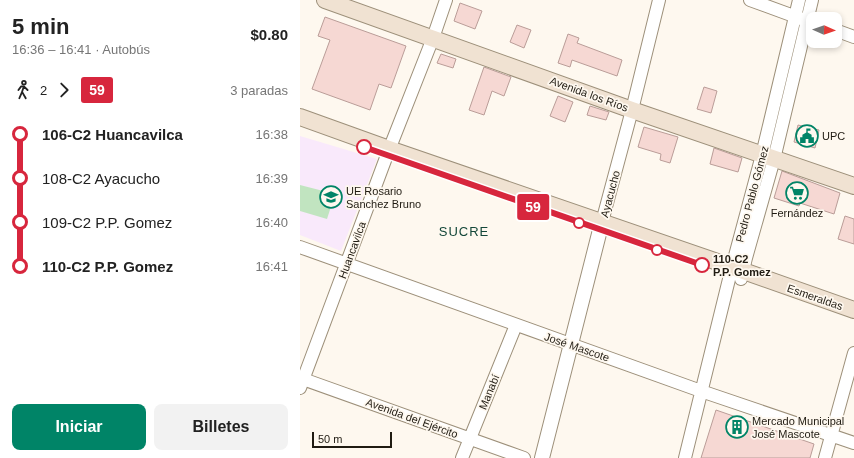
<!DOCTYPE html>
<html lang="es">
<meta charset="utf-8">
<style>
:root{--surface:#fff;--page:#f2f2f2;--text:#222;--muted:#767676;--accent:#008467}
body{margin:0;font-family:Helvetica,sans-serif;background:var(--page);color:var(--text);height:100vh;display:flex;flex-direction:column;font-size:15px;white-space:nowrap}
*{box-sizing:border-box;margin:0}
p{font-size:13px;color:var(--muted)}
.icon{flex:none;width:22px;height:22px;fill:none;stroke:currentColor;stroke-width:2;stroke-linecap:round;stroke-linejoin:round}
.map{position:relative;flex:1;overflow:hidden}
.details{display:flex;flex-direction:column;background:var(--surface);width:300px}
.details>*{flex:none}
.badge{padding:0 8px;border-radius:3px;font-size:14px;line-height:26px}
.needle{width:26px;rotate:92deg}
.controls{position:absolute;left:506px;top:12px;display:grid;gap:8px}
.controls a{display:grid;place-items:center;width:36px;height:36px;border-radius:8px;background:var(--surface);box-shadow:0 2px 6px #0003;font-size:20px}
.scale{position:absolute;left:12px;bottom:10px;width:80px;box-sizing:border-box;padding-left:4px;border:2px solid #201b12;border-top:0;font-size:11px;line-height:14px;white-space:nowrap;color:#201b12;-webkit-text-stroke:3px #fef8ef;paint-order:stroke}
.map>.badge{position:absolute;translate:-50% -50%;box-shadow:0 0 0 2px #fff}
.legs{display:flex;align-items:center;gap:6px;height:44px;padding:0 12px;font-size:13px}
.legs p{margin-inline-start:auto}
.head{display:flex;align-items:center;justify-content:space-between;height:68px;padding:0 12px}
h1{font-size:22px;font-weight:700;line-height:30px}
.action{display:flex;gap:8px;margin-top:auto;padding:8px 12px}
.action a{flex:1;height:46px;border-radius:8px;background:var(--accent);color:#fff;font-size:16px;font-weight:700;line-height:46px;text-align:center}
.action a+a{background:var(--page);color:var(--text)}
ul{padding:0 12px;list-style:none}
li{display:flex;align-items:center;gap:14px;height:44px;font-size:15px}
li i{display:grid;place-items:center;width:6px;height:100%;margin:0 5px;background:currentColor}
li i::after{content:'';width:10px;height:10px;margin:-5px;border:3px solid;border-radius:50%;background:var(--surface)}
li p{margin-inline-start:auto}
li:first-child i{background:linear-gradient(#0000 50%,currentColor 0)}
li:last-child i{background:linear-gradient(currentColor 50%,#0000 0)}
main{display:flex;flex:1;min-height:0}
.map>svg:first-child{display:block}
.education{fill:#f9e9fb}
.green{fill:#c1e4c0}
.building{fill:#f6d8d3;stroke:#ba9d98}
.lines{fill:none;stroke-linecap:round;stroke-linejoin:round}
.minor-casing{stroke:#9d907a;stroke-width:14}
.tertiary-casing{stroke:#9d907a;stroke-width:16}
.secondary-casing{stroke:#9d907a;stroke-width:18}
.minor{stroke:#fff;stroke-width:12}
.tertiary{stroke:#fff;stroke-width:14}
.secondary{stroke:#f0e2d2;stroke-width:16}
.line-1-casing{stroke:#fff;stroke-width:9}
.line-1{stroke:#d7263d;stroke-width:6}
.stop-1-dot{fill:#fff;stroke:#d7263d;stroke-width:2}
.labels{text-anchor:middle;stroke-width:3.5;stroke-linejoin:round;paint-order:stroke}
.street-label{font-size:11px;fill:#201b12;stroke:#fef8ef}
.poi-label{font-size:11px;fill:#201b12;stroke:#fef8ef;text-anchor:start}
.stop-label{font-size:11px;font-weight:bold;fill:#201b12;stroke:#fef8ef;text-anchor:start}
.quarter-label{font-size:13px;letter-spacing:1px;fill:#144739;stroke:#fef8ef}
</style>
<main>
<section class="details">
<div class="head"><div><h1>5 min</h1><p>16:36 – 16:41 · Autobús</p></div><b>$0.80</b></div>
<div class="legs"><svg class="icon" aria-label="walk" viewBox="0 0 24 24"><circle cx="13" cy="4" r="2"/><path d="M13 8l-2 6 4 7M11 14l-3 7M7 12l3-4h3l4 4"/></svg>2<svg class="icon" aria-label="forward" viewBox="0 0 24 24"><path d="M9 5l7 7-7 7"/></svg><b class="badge" style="background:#d7263d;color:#fff">59</b><p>3 paradas</p></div>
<ul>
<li><i style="color:#d7263d"></i><b>106-C2 Huancavilca</b><p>16:38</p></li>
<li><i style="color:#d7263d"></i><span>108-C2 Ayacucho</span><p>16:39</p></li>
<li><i style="color:#d7263d"></i><span>109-C2 P.P. Gomez</span><p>16:40</p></li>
<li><i style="color:#d7263d"></i><b>110-C2 P.P. Gomez</b><p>16:41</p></li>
</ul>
<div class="action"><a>Iniciar</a><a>Billetes</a></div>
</section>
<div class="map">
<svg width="554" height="458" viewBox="0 0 554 458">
<rect width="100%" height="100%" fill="#fef8ef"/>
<path class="education" d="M 0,136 L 77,159 L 41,251 L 0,235 Z"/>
<path class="green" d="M 0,185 L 35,194 L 27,219 L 0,211 Z"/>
<path class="building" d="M 160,3 L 182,11 L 175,29 L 154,21 Z
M 25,17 L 106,46 L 91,88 L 79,84 L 70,110 L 12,89 L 30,40 L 18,36 Z
M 217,25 L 231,30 L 224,48 L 210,42 Z
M 268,34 L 279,38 L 277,43 L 322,60 L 317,76 L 272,60 L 270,67 L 258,63 Z
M 141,54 L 156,59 L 153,68 L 137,63 Z
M 184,67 L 211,77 L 204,96 L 192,91 L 184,115 L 169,110 Z
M 404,87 L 417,91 L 411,113 L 397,109 Z
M 258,96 L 273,102 L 265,122 L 250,116 Z
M 290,106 L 309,112 L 306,120 L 287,115 Z
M 498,125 L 519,130 L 515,148 L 494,142 Z
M 344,127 L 378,137 L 370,163 L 360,160 L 361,154 L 338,147 Z
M 414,148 L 442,158 L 438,172 L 410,164 Z
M 482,171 L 540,193 L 534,214 L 500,203 L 499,206 L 474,198 Z
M 545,216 L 554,219 L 554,244 L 538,239 Z
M 416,410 L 514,444 L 510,458 L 401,458 Z"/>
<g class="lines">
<g class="minor-casing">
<path id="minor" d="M 450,0 L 502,19
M 535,30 L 554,37
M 302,222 L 332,110 L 359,0
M 0,247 L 401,391 L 554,443
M 441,279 L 446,258 L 474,159 L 512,0
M 0,378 L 224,458
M 0,388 L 87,155 L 133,38 L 146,0
M 162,458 L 216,325
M 385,458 L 432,267 L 462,155 L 499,0
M 525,458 L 554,353"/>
</g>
<g class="tertiary-casing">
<path id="tertiary" d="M 242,458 L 302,222"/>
</g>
<g class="secondary-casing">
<path id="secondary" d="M 25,0 L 332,110 L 554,186
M 0,117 L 89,149 L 432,267 L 554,310"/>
</g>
<use href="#minor" class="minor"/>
<use href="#tertiary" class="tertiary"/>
<use href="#secondary" class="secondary"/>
</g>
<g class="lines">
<g class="line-1-casing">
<path id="line-1" d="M 64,147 L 402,265"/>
</g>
<use href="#line-1" class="line-1"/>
</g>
<defs>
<g id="civic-ring" transform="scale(1.15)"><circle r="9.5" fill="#fef8ef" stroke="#008467" stroke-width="1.5"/><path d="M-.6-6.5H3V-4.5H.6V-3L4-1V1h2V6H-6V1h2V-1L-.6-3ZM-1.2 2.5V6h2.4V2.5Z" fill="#008467"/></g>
<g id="supermarket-ring" transform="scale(1.15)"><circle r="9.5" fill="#fef8ef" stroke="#008467" stroke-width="1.5"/><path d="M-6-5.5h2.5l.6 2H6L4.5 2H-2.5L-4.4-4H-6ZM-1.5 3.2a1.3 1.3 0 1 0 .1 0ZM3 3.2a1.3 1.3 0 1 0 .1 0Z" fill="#008467"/></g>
<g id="school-ring" transform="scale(1.15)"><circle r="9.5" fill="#fef8ef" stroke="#008467" stroke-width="1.5"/><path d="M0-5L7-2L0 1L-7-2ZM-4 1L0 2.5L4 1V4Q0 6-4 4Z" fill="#008467"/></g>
<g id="building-ring" transform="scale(1.15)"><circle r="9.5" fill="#fef8ef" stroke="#008467" stroke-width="1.5"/><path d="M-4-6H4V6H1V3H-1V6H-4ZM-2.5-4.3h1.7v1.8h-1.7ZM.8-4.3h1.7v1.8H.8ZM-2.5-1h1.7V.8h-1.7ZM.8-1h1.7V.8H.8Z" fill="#008467"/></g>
</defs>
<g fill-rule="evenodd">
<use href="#civic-ring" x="507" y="136"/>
<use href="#supermarket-ring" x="497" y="193"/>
<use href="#school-ring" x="31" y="197"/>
<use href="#building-ring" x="437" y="427"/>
</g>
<g class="stop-1-dot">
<circle cx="64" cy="147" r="7"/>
<circle cx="279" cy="223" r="5"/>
<circle cx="357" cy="250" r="5"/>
<circle cx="402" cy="265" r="7"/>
</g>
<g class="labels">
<g class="street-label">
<text transform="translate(289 94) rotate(20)" y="4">Avenida los Ríos</text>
<text transform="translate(310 194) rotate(-75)" y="4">Ayacucho</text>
<text transform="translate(452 194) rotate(-75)" y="4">Pedro Pablo Gómez</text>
<text transform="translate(52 250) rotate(-70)" y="4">Huancavilca</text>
<text transform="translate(515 297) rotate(19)" y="4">Esmeraldas</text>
<text transform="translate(277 347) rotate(19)" y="4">José Mascote</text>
<text transform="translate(189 392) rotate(-68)" y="4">Manabí</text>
<text transform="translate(112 418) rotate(20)" y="4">Avenida del Ejército</text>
</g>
<g class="poi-label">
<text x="522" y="140">UPC</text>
<text x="46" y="195">UE Rosario<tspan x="46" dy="13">Sanchez Bruno</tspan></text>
<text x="497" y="217" text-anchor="middle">Fernández</text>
<text x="452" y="425">Mercado Municipal<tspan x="452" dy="13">José Mascote</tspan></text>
</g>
<g class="stop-label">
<text x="413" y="263">110-C2<tspan x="413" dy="13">P.P. Gomez</tspan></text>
</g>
<g class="quarter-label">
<text x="164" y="236">SUCRE</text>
</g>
</g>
</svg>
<div class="controls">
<a><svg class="needle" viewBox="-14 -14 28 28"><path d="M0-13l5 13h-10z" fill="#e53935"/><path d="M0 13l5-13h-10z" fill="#767676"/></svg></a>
</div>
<div class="scale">50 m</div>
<b class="badge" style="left:233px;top:207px;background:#d7263d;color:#fff">59</b>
</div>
</main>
